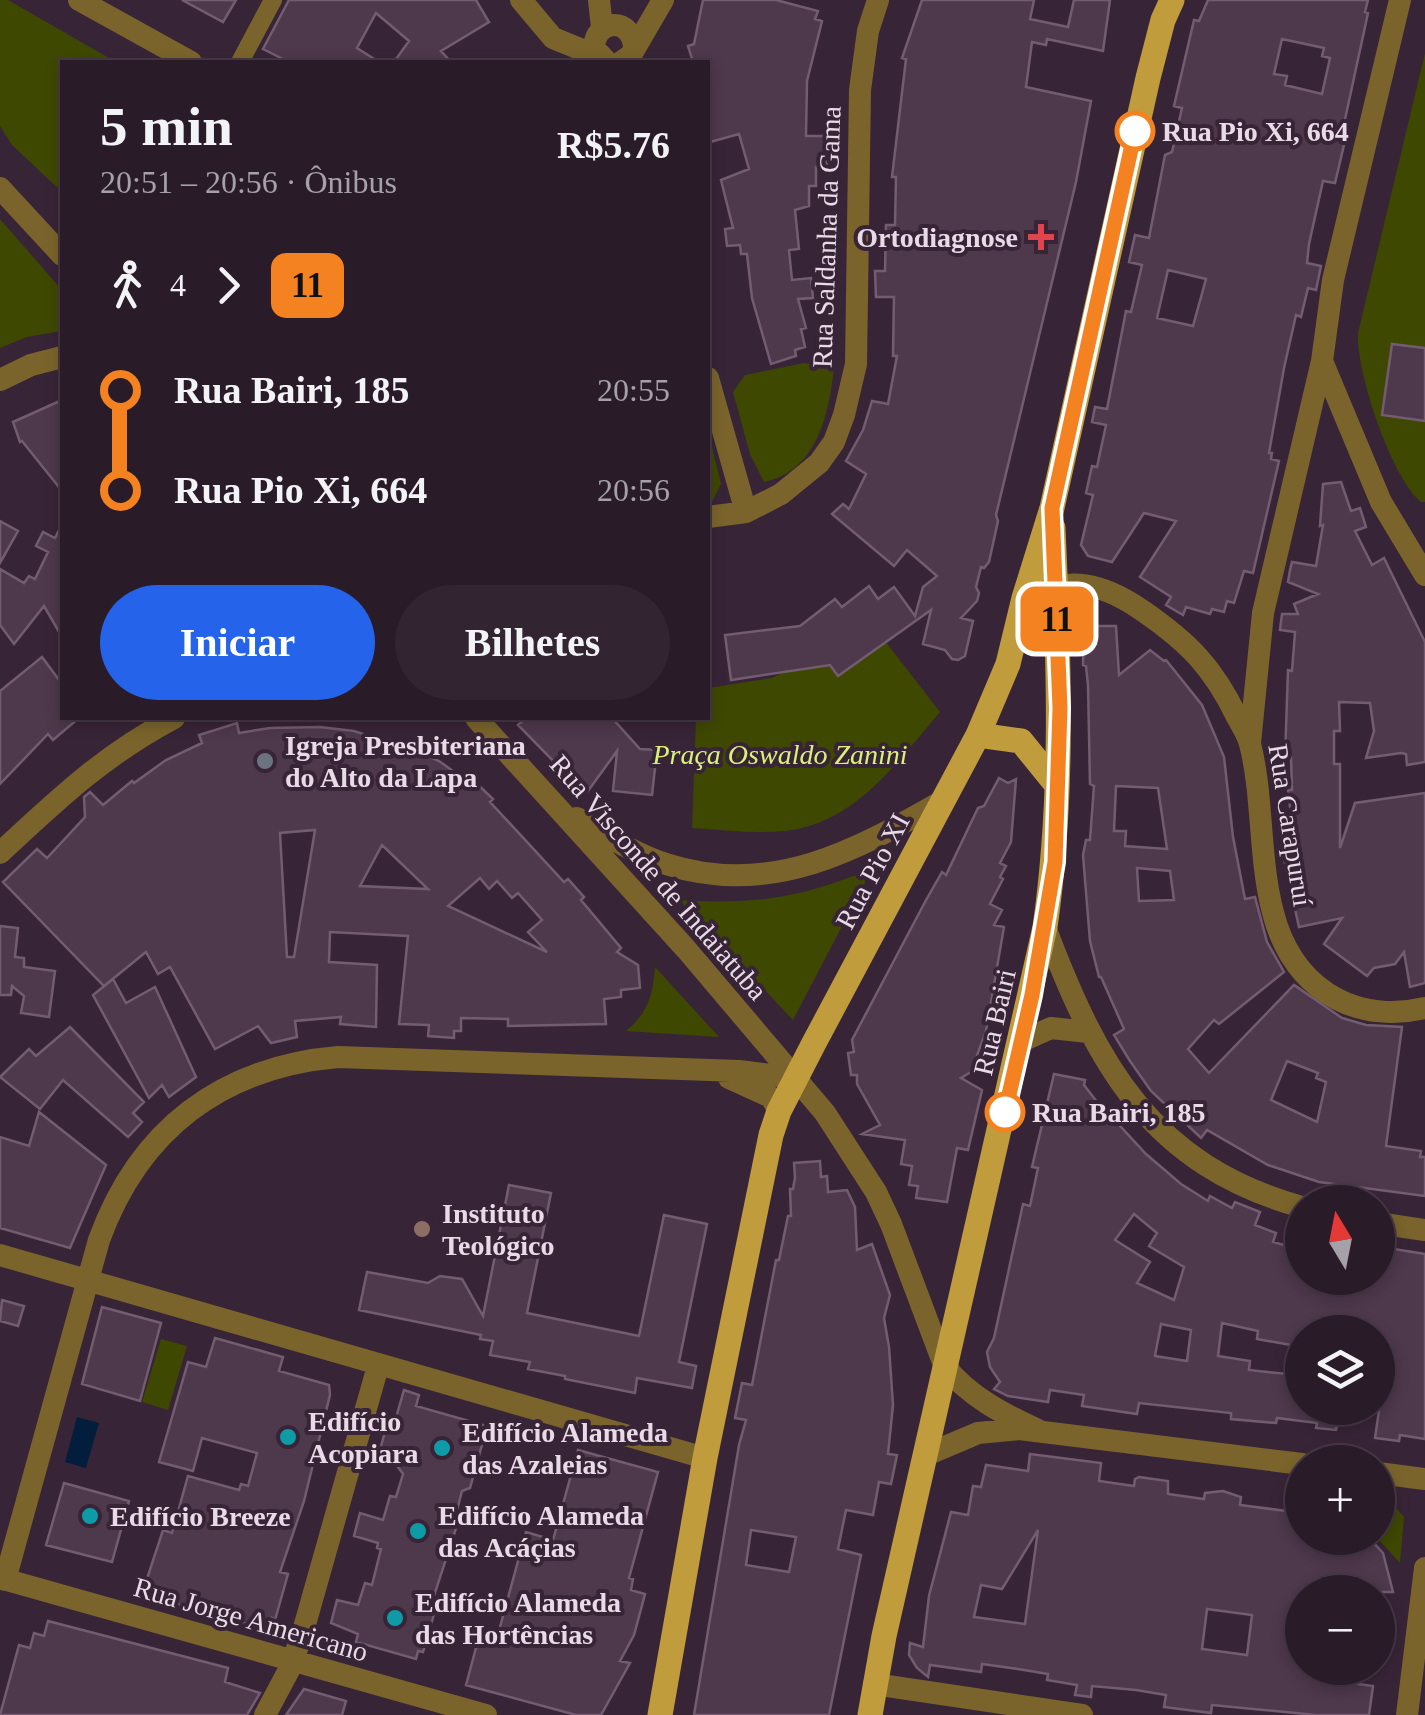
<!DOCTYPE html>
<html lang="pt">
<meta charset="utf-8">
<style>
:root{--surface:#2a1b29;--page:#322431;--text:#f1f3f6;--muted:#a5a1a8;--line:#463946;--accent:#2563eb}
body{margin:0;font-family:Georgia,serif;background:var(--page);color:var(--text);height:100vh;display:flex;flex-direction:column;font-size:38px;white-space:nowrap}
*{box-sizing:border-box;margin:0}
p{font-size:32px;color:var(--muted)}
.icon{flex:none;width:55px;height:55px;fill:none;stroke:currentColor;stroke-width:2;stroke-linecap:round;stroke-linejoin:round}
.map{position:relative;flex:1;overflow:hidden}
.drawer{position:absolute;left:60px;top:60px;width:650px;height:660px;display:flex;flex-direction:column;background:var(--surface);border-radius:0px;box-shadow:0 5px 15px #0003,0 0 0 2px var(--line)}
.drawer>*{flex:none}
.badge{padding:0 20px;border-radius:15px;font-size:35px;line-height:65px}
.needle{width:65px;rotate:350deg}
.fabs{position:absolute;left:1285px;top:1185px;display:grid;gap:20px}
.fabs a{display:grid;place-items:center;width:110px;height:110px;border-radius:50%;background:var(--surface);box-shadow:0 5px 15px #0003,0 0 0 2px var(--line);font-size:50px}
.map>.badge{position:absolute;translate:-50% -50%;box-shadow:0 0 0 5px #fff}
.legs{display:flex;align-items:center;gap:15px;height:110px;padding:0 40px;font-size:32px}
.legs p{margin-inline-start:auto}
.summary{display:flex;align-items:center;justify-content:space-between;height:170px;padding:0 40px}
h1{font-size:55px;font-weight:700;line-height:75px}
.primary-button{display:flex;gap:20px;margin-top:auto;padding:20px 40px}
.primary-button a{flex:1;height:115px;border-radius:60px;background:var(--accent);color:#fff;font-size:40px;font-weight:700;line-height:115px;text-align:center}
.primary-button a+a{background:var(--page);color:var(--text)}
ul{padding:0 40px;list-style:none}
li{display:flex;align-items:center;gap:35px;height:100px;font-size:38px}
li i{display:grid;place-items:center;width:15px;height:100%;margin:0 12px;background:currentColor}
li i::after{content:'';width:25px;height:25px;margin:-12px;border:8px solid;border-radius:50%;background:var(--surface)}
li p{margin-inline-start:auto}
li:first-child i{background:linear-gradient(#0000 50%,currentColor 0)}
li:last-child i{background:linear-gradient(currentColor 50%,#0000 0)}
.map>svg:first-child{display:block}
.green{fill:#3e4800}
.water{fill:#031d3d}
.building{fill:#4e384c;stroke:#735c71;stroke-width:2.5;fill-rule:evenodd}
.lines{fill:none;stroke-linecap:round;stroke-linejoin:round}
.pedestrian{stroke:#7a642c;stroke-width:18}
.minor{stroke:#7a642c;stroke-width:22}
.primary{stroke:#c09c3c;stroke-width:25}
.line-1-casing{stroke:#fff;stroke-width:22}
.line-1{stroke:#f58220;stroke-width:15}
.stop-1-dot{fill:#fff;stroke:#f58220;stroke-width:5}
.health-dot{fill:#e0444e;stroke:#382437;stroke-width:4}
.worship-dot{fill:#6b7280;stroke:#382437;stroke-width:4}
.education-dot{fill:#8d6e63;stroke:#382437;stroke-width:4}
.culture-dot{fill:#0f9aa8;stroke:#382437;stroke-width:4}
.labels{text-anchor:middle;stroke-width:8;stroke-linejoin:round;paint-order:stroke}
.stop-label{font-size:28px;font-weight:bold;fill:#e8dbe7;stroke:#382437;text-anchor:start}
.street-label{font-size:28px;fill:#e8dbe7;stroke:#382437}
.poi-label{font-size:28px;font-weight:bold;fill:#e8dbe7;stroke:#382437;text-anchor:start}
.park-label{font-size:28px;font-style:italic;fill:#daf17a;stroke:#382437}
</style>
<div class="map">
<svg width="1425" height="1715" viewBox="0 0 1425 1715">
<rect width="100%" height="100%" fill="#382437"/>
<path class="green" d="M 0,0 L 8,0 L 116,62 L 62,62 L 62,192 L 12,145 L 0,126 Z
M 1425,53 L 1425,502 L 1421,502 C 1391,477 1356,372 1358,333 Z
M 0,219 L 62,290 L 62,331 L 27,337 L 0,348 Z
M 804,363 L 834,368 C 829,414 817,471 764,482 L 750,454 L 733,392 L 745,375 Z
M 708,430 L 721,484 L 711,504 L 708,505 Z
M 868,619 L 940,712 C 898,761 855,824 785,831 C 755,834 723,830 692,828 L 696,718 L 708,718 L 708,688 L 772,678 L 830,650 Z
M 872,869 L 793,1020 L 679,900 C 757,905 799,898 872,869 Z
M 655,967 L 719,1037 L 626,1031 C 648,1013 653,995 655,967 Z
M 161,1339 L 187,1346 L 168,1410 L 142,1402 Z
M 1378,1505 L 1395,1507 L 1404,1517 L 1400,1563 L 1377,1538 Z"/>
<path class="water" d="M 77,1417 L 99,1423 L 86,1468 L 65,1462 Z"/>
<path class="building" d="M 182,0 L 236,0 L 223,22 Z
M 289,0 L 476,0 L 489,22 L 441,51 L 451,62 L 394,62 L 409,41 L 376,13 L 357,48 L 379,62 L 289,62 L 263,49 Z
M 703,0 L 776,0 L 818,11 L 815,19 L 822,21 L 807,81 L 806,136 L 827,136 L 827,166 L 816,167 L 816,186 L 809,186 L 809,206 L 795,210 L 799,249 L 789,250 L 792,280 L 811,278 L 813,298 L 798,299 L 806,328 L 801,329 L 805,347 L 795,350 L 796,356 L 771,364 L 752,298 L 747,254 L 741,254 L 740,245 L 727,246 L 725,229 L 733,228 L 721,180 L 749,169 L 739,134 L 710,142 L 708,62 L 693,62 L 688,46 L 694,44 Z
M 922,0 L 1034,0 L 1030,19 L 1068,27 L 1074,0 L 1110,0 L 1103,51 L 1047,39 L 1046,45 L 1032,42 L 1026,87 L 1091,101 L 1076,182 L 996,515 L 998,521 L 989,562 L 984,568 L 981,567 L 976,587 L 979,593 L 977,601 L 961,618 L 973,621 L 965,656 L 958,660 L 952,659 L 945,650 L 923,644 L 931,610 L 838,676 L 830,665 L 731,680 L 725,635 L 800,626 L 835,599 L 842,607 L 869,586 L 878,599 L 894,587 L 915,616 L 923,587 L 937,576 L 907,550 L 894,566 L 832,514 L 843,504 L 849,509 L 866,474 L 846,461 L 863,430 L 872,401 L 888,404 L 897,356 L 893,356 L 894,297 L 876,297 L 875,271 L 885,271 L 886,225 L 895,225 L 896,177 L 892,177 L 906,59 L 902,58 Z
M 1208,0 L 1368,0 L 1365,12 L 1368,13 L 1344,124 L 1348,128 L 1335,183 L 1323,181 L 1309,244 L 1307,263 L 1321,266 L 1316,290 L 1308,288 L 1301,317 L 1296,315 L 1284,368 L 1269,453 L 1272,453 L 1271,459 L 1279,461 L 1253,573 L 1244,571 L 1234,603 L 1227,601 L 1224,612 L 1212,609 L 1210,614 L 1186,607 L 1183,615 L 1166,605 L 1171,597 L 1140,577 L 1176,521 L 1144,513 L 1112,562 L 1088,556 L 1081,545 L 1093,495 L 1086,493 L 1092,466 L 1097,467 L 1106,425 L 1092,422 L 1095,407 L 1107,409 L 1126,311 L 1131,312 L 1142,265 L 1129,262 L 1135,235 L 1149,238 L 1165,155 L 1172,152 L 1182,108 L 1174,106 L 1194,20 L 1199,21 ZM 1282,39 L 1324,48 L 1322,56 L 1330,58 L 1322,94 L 1285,85 L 1287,76 L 1274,74 ZM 1168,270 L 1206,279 L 1193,326 L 1157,318 Z
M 1392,344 L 1425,348 L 1425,421 L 1382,415 Z
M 62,400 L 62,491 L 22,441 L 20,442 L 13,422 Z
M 1341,482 L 1351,511 L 1360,508 L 1366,527 L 1355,531 L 1372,565 L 1384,558 L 1425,642 L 1425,762 L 1407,765 L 1406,754 L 1401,753 L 1366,758 L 1374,731 L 1370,703 L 1339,702 L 1340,731 L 1334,731 L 1334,764 L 1340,764 L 1340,848 L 1355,803 L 1425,793 L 1425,983 L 1410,987 L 1404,952 L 1395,964 L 1374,968 L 1367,976 L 1324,944 L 1342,918 L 1299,927 L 1282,850 L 1295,848 L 1288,790 L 1292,790 L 1291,758 L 1285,758 L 1288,670 L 1292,671 L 1295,632 L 1280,630 L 1282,614 L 1298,614 L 1294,604 L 1318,594 L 1288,582 L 1290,570 L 1292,562 L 1316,566 L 1323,525 L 1320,526 L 1323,484 Z
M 0,521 L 18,531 L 0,563 Z
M 62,524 L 62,637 L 44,606 L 14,644 L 0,625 L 0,569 L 24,583 L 29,576 L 35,579 L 48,552 L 36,546 L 43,532 L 55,538 Z
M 1084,626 L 1116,626 L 1119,675 L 1150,650 L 1164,661 L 1166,660 L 1202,705 L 1224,757 L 1233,837 L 1245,899 L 1255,897 L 1267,942 L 1284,972 L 1219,1024 L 1214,1020 L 1188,1049 L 1209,1073 L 1294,985 L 1342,1018 L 1366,1025 L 1402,1027 L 1386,1146 L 1421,1151 L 1420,1157 L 1425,1157 L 1425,1196 L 1319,1182 L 1268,1165 L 1207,1130 L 1201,1138 L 1151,1091 L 1130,1061 L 1114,1035 L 1124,1029 L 1101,977 L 1099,977 L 1090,941 L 1083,855 L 1086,840 L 1090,840 L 1094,786 L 1090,784 L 1088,685 L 1086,666 L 1083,665 ZM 1116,786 L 1158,788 L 1167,849 L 1125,846 L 1126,831 L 1114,831 ZM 1137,868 L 1170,871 L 1174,900 L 1139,901 ZM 1287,1061 L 1318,1073 L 1316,1078 L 1326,1082 L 1317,1122 L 1271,1100 Z
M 42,657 L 62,684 L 62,718 L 79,718 L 53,740 L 48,734 L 0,784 L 0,691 Z
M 526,718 L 612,718 L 640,749 L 657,750 L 652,795 L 613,791 L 617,751 L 588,791 L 568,776 L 518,725 Z
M 237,723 L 239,733 L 270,728 L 320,727 L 354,731 L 391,743 L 391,740 L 439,761 L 468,782 L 471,778 L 493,799 L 490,802 L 564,882 L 568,879 L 584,897 L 581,900 L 621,948 L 617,952 L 638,965 L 640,988 L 621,990 L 621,997 L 604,999 L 606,1024 L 508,1026 L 508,1019 L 461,1018 L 461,1031 L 454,1031 L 454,1038 L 428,1036 L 429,1025 L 399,1024 L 408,936 L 330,932 L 329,962 L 377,965 L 376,1027 L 340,1024 L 341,1017 L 295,1021 L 297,1037 L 271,1043 L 258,1026 L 215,1049 L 170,967 L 158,974 L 146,952 L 104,986 L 3,882 L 37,849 L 47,858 L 85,817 L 84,797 L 90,792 L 103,805 L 132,781 L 134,783 L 166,760 L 202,743 L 199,735 ZM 315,830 L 294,957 L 287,957 L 280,833 ZM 382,845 L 428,889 L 360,886 ZM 480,878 L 489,889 L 497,881 L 512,898 L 518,893 L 542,920 L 528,932 L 547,952 L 448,906 Z
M 999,778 L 1008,783 L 1016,779 L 1011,842 L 1000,863 L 1006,866 L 1000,877 L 1003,879 L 990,904 L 1002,910 L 994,925 L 1004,927 L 986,1031 L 971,1072 L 961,1078 L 982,1090 L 968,1150 L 957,1148 L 947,1202 L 916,1198 L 918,1186 L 909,1185 L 912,1166 L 901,1164 L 905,1140 L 862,1134 L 880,1125 L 857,1084 L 857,1075 L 851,1075 L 848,1053 L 854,1052 L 852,1040 L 925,902 L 942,872 L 946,875 L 978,808 L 984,806 Z
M 0,926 L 18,928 L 15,957 L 24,958 L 24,967 L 55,971 L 49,1017 L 21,1013 L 24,996 L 12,986 L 11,995 L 0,995 Z
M 113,979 L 126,1003 L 155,987 L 196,1077 L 169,1097 L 162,1085 L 149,1098 L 93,995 Z
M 70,1027 L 144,1102 L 133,1113 L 142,1122 L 128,1137 L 63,1080 L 40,1109 L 0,1077 L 29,1049 L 36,1056 Z
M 1054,1074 L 1085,1080 L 1084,1085 L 1107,1115 L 1109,1114 L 1146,1154 L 1181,1184 L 1208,1201 L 1210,1196 L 1232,1208 L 1235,1202 L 1260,1212 L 1255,1225 L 1276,1233 L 1273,1242 L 1302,1250 L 1302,1278 L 1378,1278 L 1378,1238 L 1395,1241 L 1394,1249 L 1425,1254 L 1425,1439 L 1400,1435 L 1399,1441 L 1375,1438 L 1389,1343 L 1378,1342 L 1378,1332 L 1302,1332 L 1302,1408 L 1340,1408 L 1336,1430 L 1316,1428 L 1317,1423 L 1277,1418 L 1276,1423 L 1231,1419 L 1231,1413 L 1139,1403 L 1137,1414 L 1082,1406 L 1084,1395 L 1050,1390 L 1048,1402 L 1008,1396 L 994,1389 L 1000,1382 L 990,1367 L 987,1352 L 994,1338 L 1023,1204 L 1030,1206 L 1038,1168 L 1032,1167 ZM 1134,1214 L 1157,1233 L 1149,1246 L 1184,1267 L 1174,1300 L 1137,1283 L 1150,1262 L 1115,1240 ZM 1222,1323 L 1258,1331 L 1257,1339 L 1291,1345 L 1287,1374 L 1249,1370 L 1250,1361 L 1218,1356 ZM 1161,1324 L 1191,1330 L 1187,1361 L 1155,1356 Z
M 39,1112 L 106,1165 L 70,1248 L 0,1228 L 0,1137 L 29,1146 Z
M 820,1161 L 821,1177 L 827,1176 L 828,1192 L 847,1190 L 855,1207 L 857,1250 L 872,1244 L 890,1295 L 884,1318 L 889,1347 L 893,1405 L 888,1454 L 897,1455 L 891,1484 L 879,1482 L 873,1515 L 846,1510 L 838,1549 L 861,1555 L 829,1715 L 694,1715 L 739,1445 L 746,1420 L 735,1418 L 742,1383 L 752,1385 L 776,1260 L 779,1260 L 788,1216 L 791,1216 L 790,1189 L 793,1189 L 795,1178 L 794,1163 ZM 751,1530 L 796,1537 L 789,1572 L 746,1565 Z
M 509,1185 L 551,1193 L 527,1313 L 639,1336 L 664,1215 L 707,1224 L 679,1362 L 696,1366 L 692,1388 L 637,1378 L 635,1393 L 565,1379 L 565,1376 L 528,1369 L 530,1362 L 490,1355 L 493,1341 L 480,1339 L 481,1335 L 359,1310 L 367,1272 L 428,1283 L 440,1276 L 462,1279 L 483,1316 Z
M 2,1300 L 24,1306 L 18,1326 L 0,1321 Z
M 102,1307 L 161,1323 L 140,1401 L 82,1384 Z
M 215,1338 L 283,1357 L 279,1371 L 329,1385 L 330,1395 L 304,1501 L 280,1572 L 288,1574 L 275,1620 L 272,1618 L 268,1630 L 142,1594 L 163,1530 L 172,1533 L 188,1476 L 239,1490 L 241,1484 L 248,1486 L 257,1453 L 202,1438 L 193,1471 L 159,1462 L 188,1362 L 206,1367 Z
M 404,1390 L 419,1395 L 416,1406 L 483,1425 L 485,1434 L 470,1488 L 462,1491 L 456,1514 L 460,1516 L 432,1602 L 437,1604 L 423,1652 L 418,1651 L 416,1659 L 356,1642 L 358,1634 L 331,1623 L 337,1600 L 358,1605 L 365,1583 L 372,1585 L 381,1549 L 377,1548 L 378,1543 L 354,1536 L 360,1513 L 383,1520 L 390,1496 L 396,1497 L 403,1474 L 391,1457 L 379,1453 L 385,1432 L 393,1428 Z
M 578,1450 L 658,1472 L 629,1578 L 633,1579 L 631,1590 L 645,1594 L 634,1635 L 620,1661 L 630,1663 L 601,1715 L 576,1715 L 466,1685 L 480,1633 L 497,1638 L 526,1532 L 553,1540 Z
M 1030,1454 L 1101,1463 L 1099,1481 L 1134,1486 L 1135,1479 L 1139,1477 L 1168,1481 L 1168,1494 L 1204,1499 L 1205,1493 L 1223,1491 L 1241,1497 L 1240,1505 L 1302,1513 L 1302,1538 L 1362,1538 L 1368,1544 L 1372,1541 L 1383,1553 L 1393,1592 L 1302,1592 L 1302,1668 L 1316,1668 L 1314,1678 L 1373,1686 L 1369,1715 L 1316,1715 L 1212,1705 L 1211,1713 L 1164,1707 L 1166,1695 L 1136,1690 L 1092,1686 L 1091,1697 L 1075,1695 L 1077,1685 L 1047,1680 L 1048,1674 L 1018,1669 L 982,1664 L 981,1672 L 930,1665 L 928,1677 L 917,1668 L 909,1655 L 910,1643 L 923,1647 L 929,1596 L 951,1512 L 968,1515 L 973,1486 L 981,1487 L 986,1465 L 1028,1471 ZM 1038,1530 L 1025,1624 L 974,1617 L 981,1585 L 1002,1589 ZM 1207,1609 L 1252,1615 L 1247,1655 L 1202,1649 Z
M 64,1483 L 129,1501 L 112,1562 L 46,1545 Z
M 48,1621 L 228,1668 L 225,1682 L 260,1693 L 247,1715 L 0,1715 L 19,1645 L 30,1648 L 34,1633 L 44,1636 Z
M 304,1689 L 346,1701 L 342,1715 L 286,1715 Z"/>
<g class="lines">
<path class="pedestrian" d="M 240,62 L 273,0"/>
<path class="minor" d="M 79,0 L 191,62
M 521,0 L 553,38 L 597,56
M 599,0 L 602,28
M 607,62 L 594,48 C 595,18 632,17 634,47
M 621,62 L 631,55 L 663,0
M 0,188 L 62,255
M 1322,361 L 1381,502 L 1425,575
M 708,378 L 746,512
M 0,380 L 31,365 L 62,357
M 708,517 L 746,512 L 781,494 L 819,463 L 834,442 L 844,415 L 856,364 L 860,90 L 868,31 L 878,0
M 1024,598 C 1069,575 1103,583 1143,611 C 1188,642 1213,667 1237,717 C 1242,726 1248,735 1250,744 C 1272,829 1245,950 1337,999 C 1363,1013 1396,1015 1425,1008
M 476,718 L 686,949 L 825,1113 L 876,1192 L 891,1224 L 944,1365 C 968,1396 1003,1414 1038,1430
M 1250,743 L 1263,613 L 1322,361 L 1333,280 L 1400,0
M 577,818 C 606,835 634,854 666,864 C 771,898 857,850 944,800
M 0,853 C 58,799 104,755 174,718
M 1045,927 C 1097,1065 1151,1165 1302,1207
M 1022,1041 L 1051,1028 L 1088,1032
M 729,1078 L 771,1097 L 779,1111
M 1378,1223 L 1425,1230
M 0,1255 L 705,1458
M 926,1455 L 978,1433 L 1019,1429 L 1302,1464
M 1378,1473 L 1425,1479
M 0,1578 L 486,1715
M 5,1580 L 99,1240 C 139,1130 221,1067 338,1057 L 739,1071 L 796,1078
M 874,1684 L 1082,1715
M 265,1715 L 290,1668 L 302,1635 L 378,1366
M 1407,1715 L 1425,1568"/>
<path class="primary" d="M 978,735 L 1021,741 L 1056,784
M 660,1715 L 705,1458 L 771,1135 L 779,1111 L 814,1043 L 978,735 L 1008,664 L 1024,598 L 1052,508 L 1148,78 L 1163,20 L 1172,0
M 870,1715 L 884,1636 L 1045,927 C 1064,795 1059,661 1053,528"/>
</g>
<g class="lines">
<g class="line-1-casing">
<path id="line-1" d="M 1005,1112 L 1032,995 L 1055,862 L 1060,708 L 1052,508 L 1135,131"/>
</g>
<use href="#line-1" class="line-1"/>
</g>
<g class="stop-1-dot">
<circle cx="1135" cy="131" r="18"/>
<circle cx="1005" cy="1112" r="18"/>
</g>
<path class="health-dot" d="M1036 222h10v10h10v10h-10v10h-10v-10h-10v-10h10z"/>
<circle class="worship-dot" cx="265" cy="761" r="10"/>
<circle class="education-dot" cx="422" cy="1229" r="10"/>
<g class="culture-dot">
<circle cx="288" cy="1437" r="10"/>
<circle cx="442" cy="1448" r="10"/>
<circle cx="90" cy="1516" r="10"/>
<circle cx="418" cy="1531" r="10"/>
<circle cx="395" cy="1618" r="10"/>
</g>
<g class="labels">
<g class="stop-label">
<text x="1162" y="141">Rua Pio Xi, 664</text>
<text x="1032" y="1122">Rua Bairi, 185</text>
</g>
<g class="street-label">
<text transform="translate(826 237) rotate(-88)" y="10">Rua Saldanha da Gama</text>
<text transform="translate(1291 825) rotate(81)" y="10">Rua Carapuruí</text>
<text transform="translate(872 871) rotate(-62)" y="10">Rua Pio XI</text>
<text transform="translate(659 877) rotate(49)" y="10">Rua Visconde de Indaiatuba</text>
<text transform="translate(994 1022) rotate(-77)" y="10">Rua Bairi</text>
<text transform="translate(251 1619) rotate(16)" y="10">Rua Jorge Americano</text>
</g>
<g class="poi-label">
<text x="1018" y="247" text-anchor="end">Ortodiagnose</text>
<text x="285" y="755">Igreja Presbiteriana<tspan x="285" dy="32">do Alto da Lapa</tspan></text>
<text x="442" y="1223">Instituto<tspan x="442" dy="32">Teológico</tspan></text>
<text x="308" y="1431">Edifício<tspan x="308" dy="32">Acopiara</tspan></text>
<text x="462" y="1442">Edifício Alameda<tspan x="462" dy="32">das Azaleias</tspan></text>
<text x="438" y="1525">Edifício Alameda<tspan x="438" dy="32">das Acáçias</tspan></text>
<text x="110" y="1526">Edifício Breeze</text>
<text x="415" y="1612">Edifício Alameda<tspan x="415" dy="32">das Hortências</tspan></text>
</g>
<g class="park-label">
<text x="780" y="764">Praça Oswaldo Zanini</text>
</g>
</g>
</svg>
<div class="fabs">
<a><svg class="needle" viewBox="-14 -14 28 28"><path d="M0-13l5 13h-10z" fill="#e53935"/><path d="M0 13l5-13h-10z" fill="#a5a1a8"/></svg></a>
<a><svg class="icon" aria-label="layers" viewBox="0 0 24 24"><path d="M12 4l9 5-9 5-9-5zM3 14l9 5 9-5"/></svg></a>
<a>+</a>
<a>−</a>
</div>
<b class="badge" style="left:1057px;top:619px;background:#f58220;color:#111">11</b>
<section class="drawer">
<div class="summary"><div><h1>5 min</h1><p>20:51 – 20:56 · Ônibus</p></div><b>R$5.76</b></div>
<div class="legs"><svg class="icon" aria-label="walk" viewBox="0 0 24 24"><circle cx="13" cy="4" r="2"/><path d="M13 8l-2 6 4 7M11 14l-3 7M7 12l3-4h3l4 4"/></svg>4<svg class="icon" aria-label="forward" viewBox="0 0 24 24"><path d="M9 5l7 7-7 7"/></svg><b class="badge" style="background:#f58220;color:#111">11</b></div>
<ul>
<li><i style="color:#f58220"></i><b>Rua Bairi, 185</b><p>20:55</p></li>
<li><i style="color:#f58220"></i><b>Rua Pio Xi, 664</b><p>20:56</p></li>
</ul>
<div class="primary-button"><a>Iniciar</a><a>Bilhetes</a></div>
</section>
</div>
